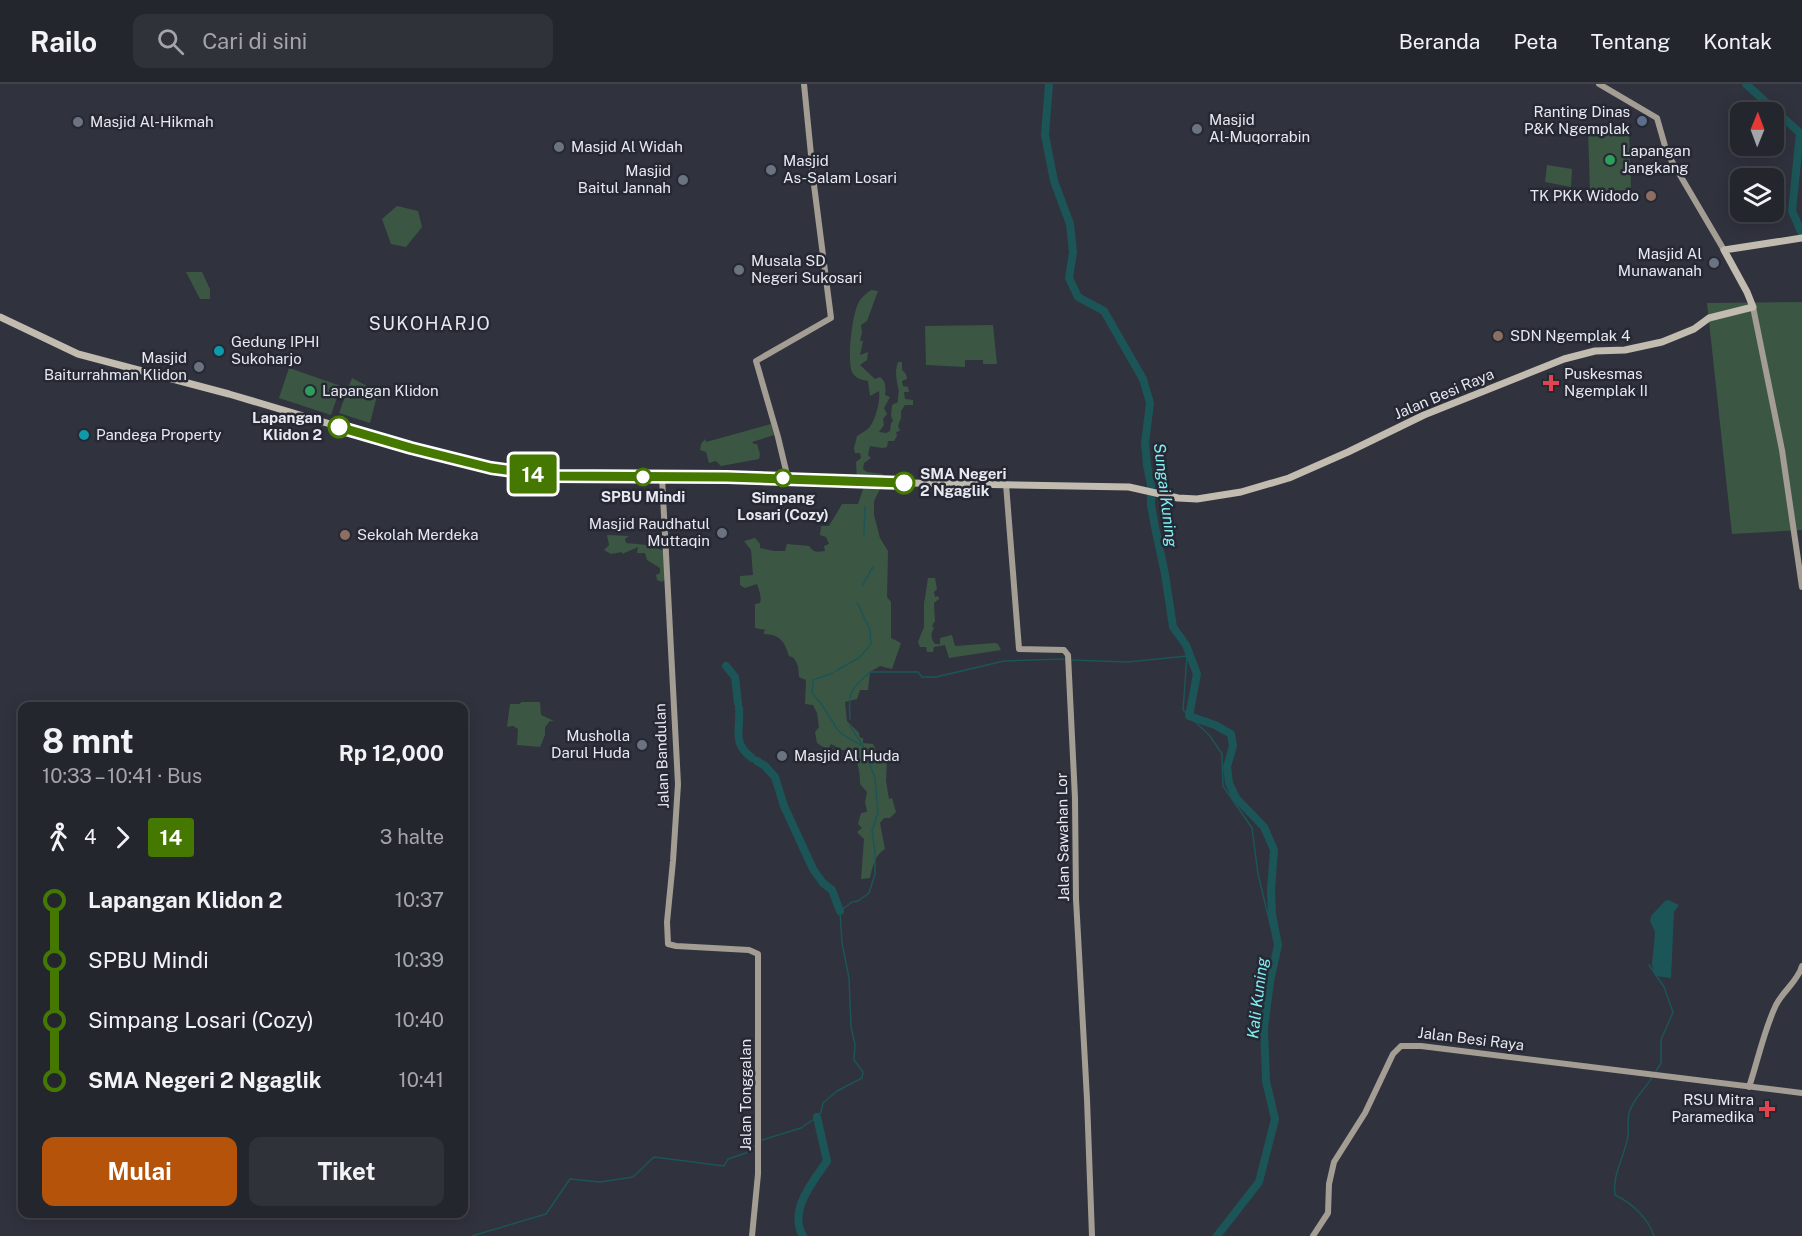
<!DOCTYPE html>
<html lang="id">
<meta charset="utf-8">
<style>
:root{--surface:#24262e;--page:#30323a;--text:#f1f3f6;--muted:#a3a5aa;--line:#41434a;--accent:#b45309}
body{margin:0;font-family:"Public Sans",sans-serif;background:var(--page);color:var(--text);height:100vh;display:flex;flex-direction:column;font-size:22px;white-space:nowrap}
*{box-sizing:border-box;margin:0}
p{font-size:20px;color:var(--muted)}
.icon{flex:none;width:33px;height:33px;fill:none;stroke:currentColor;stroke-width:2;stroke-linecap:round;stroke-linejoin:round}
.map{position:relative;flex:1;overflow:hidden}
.panel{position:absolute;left:18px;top:618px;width:450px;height:516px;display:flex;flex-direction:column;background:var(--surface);border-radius:12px;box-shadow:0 3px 15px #0003,0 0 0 2px var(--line)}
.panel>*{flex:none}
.badge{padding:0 12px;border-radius:4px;font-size:21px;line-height:39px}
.needle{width:39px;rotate:1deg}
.fabs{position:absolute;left:1730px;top:18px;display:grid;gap:12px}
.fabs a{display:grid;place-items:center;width:54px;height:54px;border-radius:12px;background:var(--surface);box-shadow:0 3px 15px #0003,0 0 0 2px var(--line);font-size:30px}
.map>.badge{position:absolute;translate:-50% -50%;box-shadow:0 0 0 3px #fff}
.legs{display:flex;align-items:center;gap:9px;height:66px;padding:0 24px;font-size:20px}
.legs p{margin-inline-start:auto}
.head{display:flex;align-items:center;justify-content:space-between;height:102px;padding:0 24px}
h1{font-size:33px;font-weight:700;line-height:45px}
.action{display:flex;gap:12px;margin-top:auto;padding:12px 24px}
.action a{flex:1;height:69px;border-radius:12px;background:var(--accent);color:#fff;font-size:24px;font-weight:700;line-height:69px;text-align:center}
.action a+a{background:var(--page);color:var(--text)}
ul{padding:0 24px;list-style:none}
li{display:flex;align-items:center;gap:21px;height:60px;font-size:22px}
li i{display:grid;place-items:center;width:9px;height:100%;margin:0 8px;background:currentColor}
li i::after{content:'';width:15px;height:15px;margin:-8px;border:4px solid;border-radius:50%;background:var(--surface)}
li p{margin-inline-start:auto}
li:first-child i{background:linear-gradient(#0000 50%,currentColor 0)}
li:last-child i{background:linear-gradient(currentColor 50%,#0000 0)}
header{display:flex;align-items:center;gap:36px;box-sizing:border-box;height:84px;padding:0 30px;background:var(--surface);border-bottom:2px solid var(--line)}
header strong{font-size:28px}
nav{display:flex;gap:33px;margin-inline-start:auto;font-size:21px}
.search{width:420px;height:54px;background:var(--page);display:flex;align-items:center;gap:15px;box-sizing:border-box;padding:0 21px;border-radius:12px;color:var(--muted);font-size:22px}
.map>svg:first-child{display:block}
.green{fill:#3b5743}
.water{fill:#1c5557}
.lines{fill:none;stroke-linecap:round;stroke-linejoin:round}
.stream{stroke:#1c5557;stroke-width:1.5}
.river{stroke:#1c5557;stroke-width:8}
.secondary{stroke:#a39d94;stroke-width:6}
.primary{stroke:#c2bbaf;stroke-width:7}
.line-1-casing{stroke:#fff;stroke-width:14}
.line-1{stroke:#447800;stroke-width:9}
.service-dot{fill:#5c6f8a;stroke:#262834;stroke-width:2}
.worship-dot{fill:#6b7280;stroke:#262834;stroke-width:2}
.leisure-dot{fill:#2e9e5b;stroke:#262834;stroke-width:2}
.education-dot{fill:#8d6e63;stroke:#262834;stroke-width:2}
.culture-dot{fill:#0f9aa8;stroke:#262834;stroke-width:2}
.health-dot{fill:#e0444e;stroke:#262834;stroke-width:2}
.stop-1-dot{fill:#fff;stroke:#447800;stroke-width:3}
.labels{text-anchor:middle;stroke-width:5;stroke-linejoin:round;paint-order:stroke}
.poi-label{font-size:15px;fill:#e7e8f0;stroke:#262834;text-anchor:start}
.street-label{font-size:15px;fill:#e7e8f0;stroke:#262834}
.stop-label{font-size:15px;font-weight:bold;fill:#e7e8f0;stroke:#262834}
.water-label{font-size:16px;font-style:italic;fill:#7eeff2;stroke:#262834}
.quarter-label{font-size:18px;letter-spacing:1.5px;fill:#e7e8f0;stroke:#262834}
</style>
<header>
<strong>Railo</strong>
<div class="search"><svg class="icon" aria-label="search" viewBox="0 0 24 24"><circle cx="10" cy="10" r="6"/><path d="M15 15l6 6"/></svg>Cari di sini</div>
<nav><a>Beranda</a><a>Peta</a><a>Tentang</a><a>Kontak</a></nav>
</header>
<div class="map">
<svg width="1802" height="1152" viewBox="0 0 1802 1152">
<rect width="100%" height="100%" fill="#30323e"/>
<path class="green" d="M 1629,44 L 1631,106 L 1590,107 L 1588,45 Z
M 1547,81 L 1572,85 L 1571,103 L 1545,98 Z
M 397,122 L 418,127 L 422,143 L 406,163 L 391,160 L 382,135 Z
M 186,188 L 202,188 L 210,205 L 210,215 L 200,215 Z
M 871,206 L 878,207 L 867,237 L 861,241 L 862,248 L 860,257 L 863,257 L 860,271 L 868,268 L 867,276 L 860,281 L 875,295 L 880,293 C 886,297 886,304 885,311 L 890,313 L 884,324 L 887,330 L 883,335 L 884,341 L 879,348 L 886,349 L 890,347 L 891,339 L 893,337 L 891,332 L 892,321 L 898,318 C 897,313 900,308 898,303 C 896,294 895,286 898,278 L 902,278 L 902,286 L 906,290 L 907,295 L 902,297 L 903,302 L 908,303 L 909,308 L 904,308 L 905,315 L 913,316 L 913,321 L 905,321 L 901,327 L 901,334 L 898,342 L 900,347 L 896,348 L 897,352 L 894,357 L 888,357 L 887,363 L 882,364 L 870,362 L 868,371 L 871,374 L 864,379 L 863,385 L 867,388 L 883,390 L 882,401 L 874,417 L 874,431 L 880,454 L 888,467 L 887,513 L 891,518 L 891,554 L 901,559 L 892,585 L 880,582 L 870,588 L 868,606 L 860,606 L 857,615 L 845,618 L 847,637 L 859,649 L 860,654 L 863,654 L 863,659 L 873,660 L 879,672 L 887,671 L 886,697 L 889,715 L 892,714 L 896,728 L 890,734 L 884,734 L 880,739 L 885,765 C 874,772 873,782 870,794 L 861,795 L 864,755 L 857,748 L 862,744 L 858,740 L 861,729 L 867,728 L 865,718 L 867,708 L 860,700 C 860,687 858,678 852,666 L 842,666 L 831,660 L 828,666 L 817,659 L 815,648 L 819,643 L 817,629 L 813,621 L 805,620 L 806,596 L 799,593 L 798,582 L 794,574 L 789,572 C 784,556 780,551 764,550 L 764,547 L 766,546 L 755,544 L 755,520 L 760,519 C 762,513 759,506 757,500 L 745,504 L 740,501 L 740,492 L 753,491 L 751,466 L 744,457 L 755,454 L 760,460 L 760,464 L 774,467 L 785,467 L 787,460 L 809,462 C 814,469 817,468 825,467 L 824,462 L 829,460 L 826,453 L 820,451 L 821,442 L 829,442 L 842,420 L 858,420 L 865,399 L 857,397 L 856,378 L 861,374 L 860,369 L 855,369 L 854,364 L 857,352 C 861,349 866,347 869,344 C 875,337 881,315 879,307 L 870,312 L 868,297 C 861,296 855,294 852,288 C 847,275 852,227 860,216 C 863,212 867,209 871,206 Z
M 1802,218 L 1802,446 L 1732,450 L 1707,219 Z
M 993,241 L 997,280 L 983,280 L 983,276 L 965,276 L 965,283 L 926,281 L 925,242 Z
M 289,284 L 341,302 L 331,331 L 279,314 Z
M 352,294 L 378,308 L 370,339 L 339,329 Z
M 771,340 L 774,351 L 752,358 L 754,360 L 757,360 L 760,370 L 759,375 L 721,382 L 716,377 L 709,379 L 706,368 L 700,366 L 701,360 L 705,355 L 706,358 Z
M 607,451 L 629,452 L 625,455 L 626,459 L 647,461 L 665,467 L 666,494 L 662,498 L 657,496 L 656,491 L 660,489 L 660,484 L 647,476 L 645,469 L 637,469 L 638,463 L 622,470 L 622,468 L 611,470 L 604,466 L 609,461 Z
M 928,494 L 935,494 L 937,505 L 934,508 L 935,513 L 938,512 L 939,515 L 934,519 L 935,537 L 932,542 L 934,544 C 930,551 931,554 935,560 L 940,560 L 940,554 L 952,551 L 955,562 L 995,559 L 998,560 L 1001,566 L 949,574 L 945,561 L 934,563 L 933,568 L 927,568 L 926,563 L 920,563 L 918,558 L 924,543 L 924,520 Z
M 522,618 L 540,618 L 541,631 L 554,637 L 550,637 L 545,643 L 545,651 L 540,663 L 517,661 L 518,645 L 513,642 L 507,643 L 510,620 L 519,620 Z"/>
<path class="water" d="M 1668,816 L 1679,821 L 1674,828 L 1671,894 L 1655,892 L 1652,880 L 1655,848 L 1650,837 L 1651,832 L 1665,817 Z"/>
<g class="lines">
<path class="stream" d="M 864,451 L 865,422
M 862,502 L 873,483
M 1072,576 L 1127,578 L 1187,572 L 1183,626 L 1210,652 L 1222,670 L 1223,702 L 1252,744 L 1258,790 L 1276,864
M 836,587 L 860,573 L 871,560 L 870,546 L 857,518
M 833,589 L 813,596 L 812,609 L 822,621 L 837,645 L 842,650 L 861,661
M 850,635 C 848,608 850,606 870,588 L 918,588 L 922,593 L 936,593 L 1004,577 L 1064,575
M 1649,881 L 1664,903 L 1673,928 L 1661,956 L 1661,979 L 1655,989
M 1652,993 C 1645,1006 1633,1014 1629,1029 C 1627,1036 1629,1044 1628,1052 C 1625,1072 1612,1090 1615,1111 C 1632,1119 1648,1134 1654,1152
M 762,1056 L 801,1044 L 817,1033 L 821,1028 L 823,1019 L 837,1007 L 862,994 L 863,988 L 854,976 L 855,961 L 851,942 L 849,894 L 842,859 L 840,827 L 852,818 L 858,817 L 869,809 L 875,790 L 875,768 L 872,747 L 878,729 L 875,694 L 863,662 L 850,642
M 472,1152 L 546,1130 L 570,1095 L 600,1098 L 633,1093 L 654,1073 L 724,1082 L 728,1075 L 746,1069 L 754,1062"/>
<path class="river" d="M 1049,0 L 1045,51 L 1054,97 L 1070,140 L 1073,168 L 1069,194 L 1078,213 L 1104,227 L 1143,295 L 1150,319 L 1145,359 L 1147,381 L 1151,401 L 1151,421 L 1155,443 L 1165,490 L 1173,543 L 1186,561 L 1197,590 L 1189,632 L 1215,641 L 1231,650 L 1233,662 L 1227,683 L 1229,699 L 1236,714 L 1264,743 L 1274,766 L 1271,806 L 1272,830 L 1278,861 L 1270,898 L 1264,944 L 1266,997 L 1275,1035 L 1259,1098 L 1217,1152
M 1746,0 L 1800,49 L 1792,127 L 1802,150
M 726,582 L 735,593 L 738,619
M 739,624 C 741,646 731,658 752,674
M 757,677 L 765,682 L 775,693 L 784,722 L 813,785 L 823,799 L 832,806 L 840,827
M 803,1152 C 788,1126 813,1098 827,1077 L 817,1033"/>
<path class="secondary" d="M 1599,0 L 1657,34 L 1667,69 L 1724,166
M 1753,223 L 1782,366 L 1802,503
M 662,393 L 678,700 L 673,777 L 667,838 L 668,860 L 676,862 L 749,866 L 758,870 L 758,1090 L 752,1152
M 788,395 L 778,353 L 756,277 L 831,234 L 814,101 L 804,0
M 1006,400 L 1019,565 L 1064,566 L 1068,571 L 1075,714 L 1076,815 L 1087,1015 L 1092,1152
M 1749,1003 C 1758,976 1764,946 1776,921 C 1783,907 1798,897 1802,882
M 1313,1152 L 1328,1129 L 1329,1100 L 1334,1078 L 1365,1029 L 1393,970 L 1401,962 L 1421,962 L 1802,1009"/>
<path class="primary" d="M 0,233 L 78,270 L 229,310 L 411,364 L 513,388 L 573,393 L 727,393 L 911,399 L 1129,403 L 1178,414 L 1197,415 L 1241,408 L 1289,394 L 1348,368 L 1424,331 L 1564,275 L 1595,267 L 1625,266 L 1662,258 L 1694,245 L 1709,234 L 1753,223 L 1747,208 L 1724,166 L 1802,154"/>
</g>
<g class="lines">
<g class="line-1-casing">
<path id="line-1" d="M 339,343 L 411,364 L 491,384 L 550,392 L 727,393 L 904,399"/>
</g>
<use href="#line-1" class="line-1"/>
</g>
<circle class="service-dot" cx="1642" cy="37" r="6"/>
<g class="worship-dot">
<circle cx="78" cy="38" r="6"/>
<circle cx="1197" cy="45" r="6"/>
<circle cx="559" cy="63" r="6"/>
<circle cx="771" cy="86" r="6"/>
<circle cx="683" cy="96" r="6"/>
<circle cx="1714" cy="179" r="6"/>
<circle cx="739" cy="186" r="6"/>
<circle cx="199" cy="283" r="6"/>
<circle cx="722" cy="449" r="6"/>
<circle cx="642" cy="661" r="6"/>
<circle cx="782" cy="672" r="6"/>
</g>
<g class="leisure-dot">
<circle cx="1610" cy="76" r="6"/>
<circle cx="310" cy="307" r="6"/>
</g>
<g class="education-dot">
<circle cx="1651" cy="112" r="6"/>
<circle cx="1498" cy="252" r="6"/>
<circle cx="345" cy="451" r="6"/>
</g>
<g class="culture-dot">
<circle cx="219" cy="267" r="6"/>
<circle cx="84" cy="351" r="6"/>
</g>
<g class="health-dot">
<path d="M1548 290h6v6h6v6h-6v6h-6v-6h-6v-6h6z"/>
<path d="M1764 1016h6v6h6v6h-6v6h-6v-6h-6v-6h6z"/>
</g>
<g class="stop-1-dot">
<circle cx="339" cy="343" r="10"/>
<circle cx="643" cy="393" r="8"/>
<circle cx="783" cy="394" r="8"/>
<circle cx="904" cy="399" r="10"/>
</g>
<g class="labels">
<g class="poi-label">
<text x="1630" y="33" text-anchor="end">Ranting Dinas<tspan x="1630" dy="17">P&amp;K Ngemplak</tspan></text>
<text x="1209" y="41">Masjid<tspan x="1209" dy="17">Al-Muqorrabin</tspan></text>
<text x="90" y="43">Masjid Al-Hikmah</text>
<text x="571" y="68">Masjid Al Widah</text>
<text x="1622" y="72">Lapangan<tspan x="1622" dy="17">Jangkang</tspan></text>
<text x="783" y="82">Masjid<tspan x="783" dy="17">As-Salam Losari</tspan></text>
<text x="671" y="92" text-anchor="end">Masjid<tspan x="671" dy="17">Baitul Jannah</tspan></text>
<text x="1639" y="117" text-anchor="end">TK PKK Widodo</text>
<text x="1702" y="175" text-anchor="end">Masjid Al<tspan x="1702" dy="17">Munawanah</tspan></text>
<text x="751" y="182">Musala SD<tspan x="751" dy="17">Negeri Sukosari</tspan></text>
<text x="1510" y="257">SDN Ngemplak 4</text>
<text x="231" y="263">Gedung IPHI<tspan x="231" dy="17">Sukoharjo</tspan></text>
<text x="187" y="279" text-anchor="end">Masjid<tspan x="187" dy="17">Baiturrahman Klidon</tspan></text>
<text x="1564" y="295">Puskesmas<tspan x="1564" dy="17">Ngemplak II</tspan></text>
<text x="322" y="312">Lapangan Klidon</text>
<text x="96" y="356">Pandega Property</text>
<text x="710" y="445" text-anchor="end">Masjid Raudhatul<tspan x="710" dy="17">Muttaqin</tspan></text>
<text x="357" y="456">Sekolah Merdeka</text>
<text x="630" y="657" text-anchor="end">Musholla<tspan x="630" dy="17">Darul Huda</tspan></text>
<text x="794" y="677">Masjid Al Huda</text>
<text x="1754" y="1021" text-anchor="end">RSU Mitra<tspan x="1754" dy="17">Paramedika</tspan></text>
</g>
<g class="street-label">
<text transform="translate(1444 310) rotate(-23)" y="5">Jalan Besi Raya</text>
<text transform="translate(662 672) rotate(-92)" y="5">Jalan Bandulan</text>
<text transform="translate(1063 753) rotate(-91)" y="5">Jalan Sawahan Lor</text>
<text transform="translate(1471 955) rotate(7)" y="5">Jalan Besi Raya</text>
<text transform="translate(746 1011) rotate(-90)" y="5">Jalan Tonggalan</text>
</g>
<g class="stop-label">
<text x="322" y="339" text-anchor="end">Lapangan<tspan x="322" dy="17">Klidon 2</tspan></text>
<text x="920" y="395" text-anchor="start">SMA Negeri<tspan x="920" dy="17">2 Ngaglik</tspan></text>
<text x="643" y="418">SPBU Mindi</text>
<text x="783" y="419">Simpang<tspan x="783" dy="17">Losari (Cozy)</tspan></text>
</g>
<g class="water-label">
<text transform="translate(1166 411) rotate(83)" y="6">Sungai Kuning</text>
<text transform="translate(1257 914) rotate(-83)" y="6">Kali Kuning</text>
</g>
<g class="quarter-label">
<text x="430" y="246">SUKOHARJO</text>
</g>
</g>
</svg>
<div class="fabs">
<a><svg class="needle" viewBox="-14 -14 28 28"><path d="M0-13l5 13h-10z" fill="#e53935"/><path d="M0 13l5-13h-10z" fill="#a3a5aa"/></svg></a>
<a><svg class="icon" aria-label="layers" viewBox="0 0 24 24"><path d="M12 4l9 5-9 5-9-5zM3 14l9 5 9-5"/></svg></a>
</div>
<b class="badge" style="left:533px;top:390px;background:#447800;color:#fff">14</b>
<section class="panel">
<div class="head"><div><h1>8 mnt</h1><p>10:33 – 10:41 · Bus</p></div><b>Rp 12,000</b></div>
<div class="legs"><svg class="icon" aria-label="walk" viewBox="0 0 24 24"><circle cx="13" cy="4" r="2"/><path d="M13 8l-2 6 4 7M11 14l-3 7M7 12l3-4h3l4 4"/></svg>4<svg class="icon" aria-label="forward" viewBox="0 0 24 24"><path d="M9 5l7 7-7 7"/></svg><b class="badge" style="background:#447800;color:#fff">14</b><p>3 halte</p></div>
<ul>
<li><i style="color:#447800"></i><b>Lapangan Klidon 2</b><p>10:37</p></li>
<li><i style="color:#447800"></i><span>SPBU Mindi</span><p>10:39</p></li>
<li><i style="color:#447800"></i><span>Simpang Losari (Cozy)</span><p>10:40</p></li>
<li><i style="color:#447800"></i><b>SMA Negeri 2 Ngaglik</b><p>10:41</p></li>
</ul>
<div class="action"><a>Mulai</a><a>Tiket</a></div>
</section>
</div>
